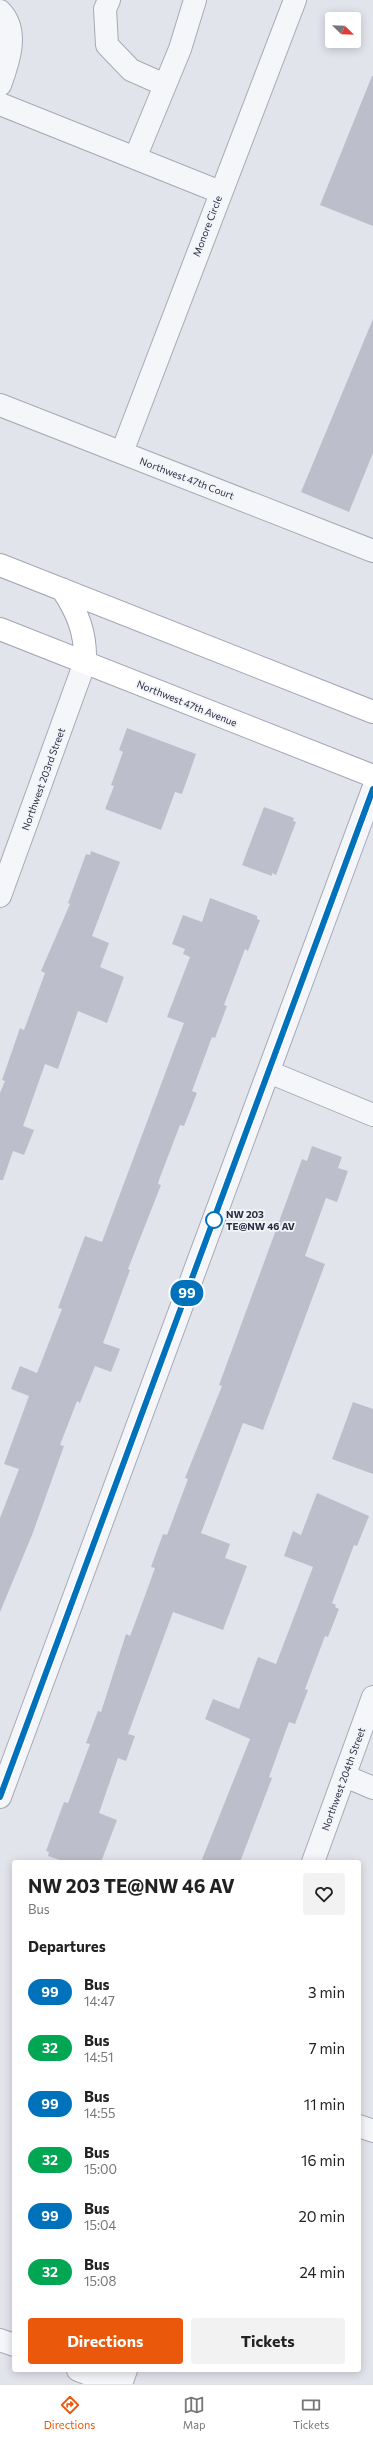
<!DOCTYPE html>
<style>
:root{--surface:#fff;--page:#f2f2f2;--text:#222;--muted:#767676;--line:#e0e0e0;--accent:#ea580c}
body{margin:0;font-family:Commissioner,sans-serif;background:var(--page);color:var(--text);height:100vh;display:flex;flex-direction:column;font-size:15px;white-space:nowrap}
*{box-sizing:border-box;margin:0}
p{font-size:13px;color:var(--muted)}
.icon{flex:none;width:22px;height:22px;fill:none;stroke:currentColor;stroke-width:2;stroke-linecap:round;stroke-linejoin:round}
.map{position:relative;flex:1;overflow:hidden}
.drawer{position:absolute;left:12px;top:1860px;width:349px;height:512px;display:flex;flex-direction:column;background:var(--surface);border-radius:4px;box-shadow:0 2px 10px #0003}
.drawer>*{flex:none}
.badge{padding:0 8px;border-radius:13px;font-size:14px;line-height:26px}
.needle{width:26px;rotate:113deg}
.fabs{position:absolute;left:325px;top:12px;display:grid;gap:8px}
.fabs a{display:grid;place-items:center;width:36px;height:36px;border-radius:4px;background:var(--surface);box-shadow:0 2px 10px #0003;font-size:20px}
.map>.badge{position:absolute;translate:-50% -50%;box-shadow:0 0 0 2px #fff}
h2{padding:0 16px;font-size:15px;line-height:36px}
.round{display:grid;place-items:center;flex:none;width:42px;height:42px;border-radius:4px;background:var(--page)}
.overview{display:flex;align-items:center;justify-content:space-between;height:68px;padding:0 16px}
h1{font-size:19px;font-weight:700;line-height:30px}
.action{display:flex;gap:8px;margin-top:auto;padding:8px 16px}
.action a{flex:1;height:46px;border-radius:4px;background:var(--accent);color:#fff;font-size:16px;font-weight:700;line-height:46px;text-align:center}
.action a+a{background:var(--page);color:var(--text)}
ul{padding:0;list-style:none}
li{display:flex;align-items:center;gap:12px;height:56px;padding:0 16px}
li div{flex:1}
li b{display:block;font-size:15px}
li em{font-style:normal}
li .badge{min-width:44px;font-weight:700;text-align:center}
.menu{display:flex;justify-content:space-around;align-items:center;height:56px;border-top:1px solid var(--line);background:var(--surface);font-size:11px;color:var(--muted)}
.menu a{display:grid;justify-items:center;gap:2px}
.menu .on{color:var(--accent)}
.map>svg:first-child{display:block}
.building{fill:#bcbfcb}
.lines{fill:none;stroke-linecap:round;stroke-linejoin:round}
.minor-casing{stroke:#a7aab6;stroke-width:24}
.major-casing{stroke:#a1a6b7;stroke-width:24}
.minor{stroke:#f5f6f9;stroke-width:22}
.major{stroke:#fff;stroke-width:22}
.line-casing{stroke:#fff;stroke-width:9}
.line{stroke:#0072bc;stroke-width:6}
.stop-dot{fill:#fff;stroke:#0072bc;stroke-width:2}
.labels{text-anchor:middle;stroke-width:3.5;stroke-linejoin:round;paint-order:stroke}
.street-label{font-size:10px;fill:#2a2f44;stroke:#f2f4f8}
.stop-label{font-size:10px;font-weight:bold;fill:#2a2f44;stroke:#f2f4f8;text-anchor:start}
</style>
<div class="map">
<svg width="373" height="2384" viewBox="0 0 373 2384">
<rect width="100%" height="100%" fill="#e2e4eb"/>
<path class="building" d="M 372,76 L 373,76 L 373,226 L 320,205 Z
M 373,319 L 373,453 L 349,512 L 301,492 Z
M 127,728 L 196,754 L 182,794 L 175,792 L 161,830 L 105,809 L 114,786 L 111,785 L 123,752 L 119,750 Z
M 264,807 L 294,818 L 293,821 L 296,822 L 276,875 L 272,873 L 272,876 L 242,865 Z
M 91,851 L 120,862 L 92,936 L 109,943 L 100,967 L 124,977 L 107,1023 L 78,1011 L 58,1069 L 45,1064 L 23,1126 L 34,1130 L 24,1155 L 13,1151 L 3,1180 L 0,1180 L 0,1093 L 5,1081 L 2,1080 L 20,1028 L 24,1030 L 45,973 L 41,971 L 70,904 L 68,903 L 86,854 L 90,855 Z
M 210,898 L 257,916 L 257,919 L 260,920 L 248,951 L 245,949 L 224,1005 L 227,1006 L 215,1038 L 212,1037 L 192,1091 L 197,1093 L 184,1126 L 180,1125 L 159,1180 L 158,1184 L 161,1185 L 128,1269 L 130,1270 L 103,1343 L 120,1349 L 111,1372 L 95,1366 L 80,1403 L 77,1401 L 60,1445 L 64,1446 L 32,1535 L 0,1612 L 0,1518 L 19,1469 L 4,1464 L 29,1396 L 11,1389 L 20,1366 L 37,1373 L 62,1309 L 58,1308 L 85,1236 L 102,1242 L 184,1023 L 167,1017 L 190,957 L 183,954 L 185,949 L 172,944 L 183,915 L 202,922 Z
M 312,1146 L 342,1157 L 338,1168 L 348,1171 L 337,1202 L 326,1198 L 305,1256 L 325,1264 L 263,1430 L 243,1423 L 201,1533 L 230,1544 L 225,1558 L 247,1566 L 223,1630 L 173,1612 L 128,1734 L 135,1736 L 126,1761 L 118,1758 L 99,1813 L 117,1820 L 101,1862 L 65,1862 L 48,1856 L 49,1852 L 46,1851 L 64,1802 L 68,1803 L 90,1744 L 86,1743 L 98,1711 L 101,1712 L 126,1634 L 130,1636 L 135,1623 L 155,1568 L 151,1567 L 163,1534 L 167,1535 L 188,1479 L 185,1478 L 222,1386 L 219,1385 L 302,1159 L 307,1161 Z
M 353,1402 L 373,1409 L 373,1474 L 332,1459 Z
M 317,1493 L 369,1516 L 357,1546 L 354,1545 L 332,1603 L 336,1605 L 335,1607 L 339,1609 L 328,1637 L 325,1636 L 305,1689 L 308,1690 L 295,1724 L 289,1722 L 269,1777 L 272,1778 L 240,1862 L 201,1862 L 250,1739 L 205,1719 L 213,1699 L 239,1709 L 258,1657 L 276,1664 L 313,1567 L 284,1556 L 293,1531 L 301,1535 Z"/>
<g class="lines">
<g class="minor-casing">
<path id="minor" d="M 109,0 L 105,9 L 107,45 L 131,70 L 165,85
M 0,11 C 20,31 8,63 0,85
M 0,104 L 220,192
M 135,158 L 180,49 L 195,0
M 0,405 L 373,551
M 122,452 L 295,0
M 0,896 L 85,662
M 269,1072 L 373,1115
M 345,1776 L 373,1788
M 0,1797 L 373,789
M 313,1862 L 373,1697
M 359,2126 L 373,2131
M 0,2340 L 14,2345
M 78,2370 L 114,2384
M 121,2384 L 126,2370"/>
</g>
<g class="major-casing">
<path id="major" d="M 0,565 L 373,712
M 62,589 C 78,613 86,633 85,662
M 0,629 L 373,776"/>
</g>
<use href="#minor" class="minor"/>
<use href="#major" class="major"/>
</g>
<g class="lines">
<g class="line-casing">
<path id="line" d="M 0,1797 L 373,789"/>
</g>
<use href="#line" class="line"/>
</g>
<circle class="stop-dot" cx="214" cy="1220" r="8"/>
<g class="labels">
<g class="street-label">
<text transform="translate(207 226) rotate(-69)" y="4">Monore Circle</text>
<text transform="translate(187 478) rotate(21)" y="4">Northwest 47th Court</text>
<text transform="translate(187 703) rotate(22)" y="4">Northwest 47th Avenue</text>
<text transform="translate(43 779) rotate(-70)" y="4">Northwest 203rd Street</text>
<text transform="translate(343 1779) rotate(-70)" y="4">Northwest 204th Street</text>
</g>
<g class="stop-label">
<text x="226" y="1218">NW 203<tspan x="226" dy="12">TE@NW 46 AV</tspan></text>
</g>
</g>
</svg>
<div class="fabs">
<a><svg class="needle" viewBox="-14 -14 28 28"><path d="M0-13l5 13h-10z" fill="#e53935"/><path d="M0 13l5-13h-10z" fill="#767676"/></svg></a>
</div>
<b class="badge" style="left:187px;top:1293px;background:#0072bc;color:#fff">99</b>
<section class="drawer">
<div class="overview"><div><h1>NW 203 TE@NW 46 AV</h1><p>Bus</p></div><a class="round"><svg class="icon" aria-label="heart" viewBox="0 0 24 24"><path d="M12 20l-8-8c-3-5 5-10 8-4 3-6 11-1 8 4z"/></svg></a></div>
<h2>Departures</h2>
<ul>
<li><span class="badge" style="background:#0072bc;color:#fff">99</span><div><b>Bus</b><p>14:47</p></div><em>3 min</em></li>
<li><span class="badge" style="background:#00a651;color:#fff">32</span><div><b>Bus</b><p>14:51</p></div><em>7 min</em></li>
<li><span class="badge" style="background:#0072bc;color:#fff">99</span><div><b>Bus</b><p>14:55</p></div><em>11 min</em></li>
<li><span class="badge" style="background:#00a651;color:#fff">32</span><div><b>Bus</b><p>15:00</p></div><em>16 min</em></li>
<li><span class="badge" style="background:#0072bc;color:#fff">99</span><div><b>Bus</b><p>15:04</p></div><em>20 min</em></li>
<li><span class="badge" style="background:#00a651;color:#fff">32</span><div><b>Bus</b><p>15:08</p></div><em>24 min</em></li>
</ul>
<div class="action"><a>Directions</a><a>Tickets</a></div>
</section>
</div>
<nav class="menu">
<a class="on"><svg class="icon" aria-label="directions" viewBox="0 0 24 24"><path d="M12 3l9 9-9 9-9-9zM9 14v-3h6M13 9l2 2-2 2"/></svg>Directions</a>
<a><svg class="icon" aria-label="map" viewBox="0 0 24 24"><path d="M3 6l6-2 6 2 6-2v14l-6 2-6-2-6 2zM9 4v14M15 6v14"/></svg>Map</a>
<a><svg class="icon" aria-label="tickets" viewBox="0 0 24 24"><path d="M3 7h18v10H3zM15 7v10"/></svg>Tickets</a>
</nav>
